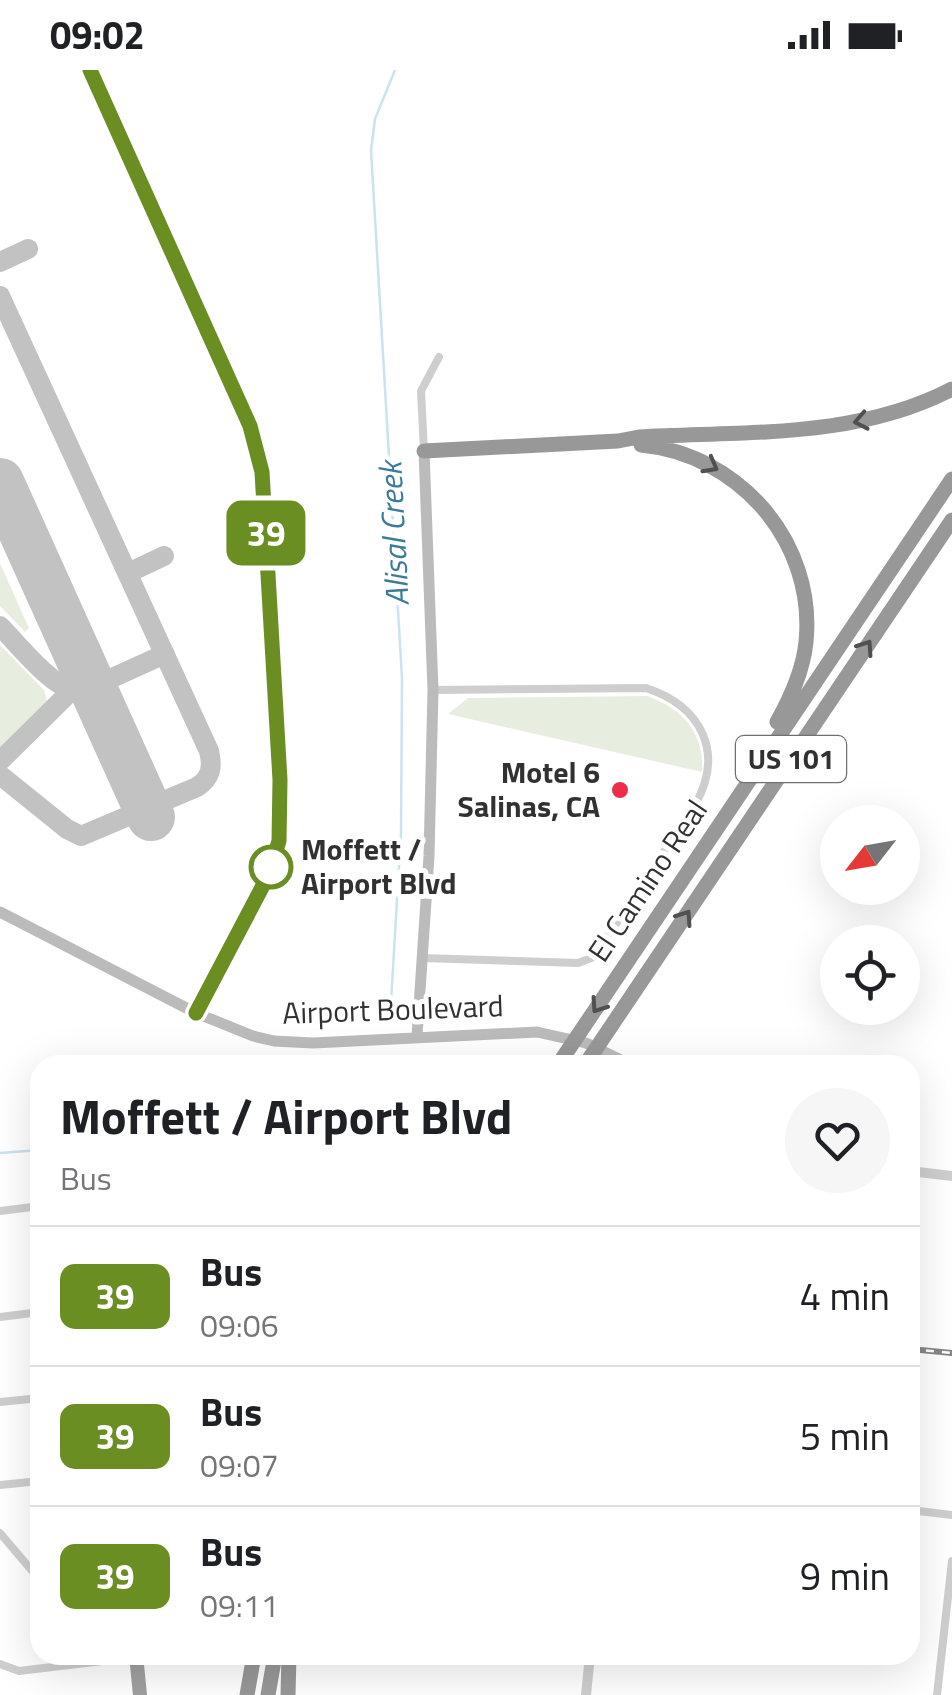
<!DOCTYPE html>
<style>
:root{--surface:#fff;--page:#f6f6f6;--text:#202124;--muted:#757577;--line:#e0e0e0}
body{margin:0;font-family:"Titillium Web",sans-serif;background:var(--page);color:var(--text);height:100vh;display:flex;flex-direction:column;font-size:38px;white-space:nowrap}
*{box-sizing:border-box;margin:0}
p{font-size:32px;color:var(--muted)}
.icon{flex:none;width:55px;height:55px;fill:none;stroke:currentColor;stroke-width:2;stroke-linecap:round;stroke-linejoin:round}
.map{position:relative;flex:1;overflow:hidden}
.panel{position:absolute;left:30px;top:985px;width:890px;height:610px;display:flex;flex-direction:column;background:var(--surface);border-radius:30px;box-shadow:0 10px 40px #0002}
.panel>*{flex:none}
.badge{padding:0 20px;border-radius:15px;font-size:35px;line-height:65px}
.needle{width:65px;rotate:239deg}
.tools{position:absolute;left:820px;top:735px;display:grid;gap:20px}
.tools a{display:grid;place-items:center;width:100px;height:100px;border-radius:50%;background:var(--surface);box-shadow:0 10px 40px #0002;font-size:50px}
.map>.badge{position:absolute;translate:-50% -50%;box-shadow:0 0 0 5px #fff}
.round{display:grid;place-items:center;flex:none;width:105px;height:105px;border-radius:52px;background:var(--page)}
.summary{display:flex;align-items:center;justify-content:space-between;height:170px;padding:0 30px}
h1{font-size:48px;font-weight:700;line-height:75px}
ul{padding:0;list-style:none}
li{display:flex;align-items:center;gap:30px;height:140px;padding:0 30px;border-top:2px solid var(--line)}
li div{flex:1}
li b{display:block;font-size:38px}
li em{font-style:normal}
li .badge{min-width:110px;font-weight:700;text-align:center}
.status{display:flex;justify-content:space-between;align-items:center;height:70px;padding:0 50px;background:var(--surface);direction:ltr}
.status svg{height:28px;fill:currentColor}
.map>svg:first-child{display:block}
.green{fill:#e8eedf}
.lines{fill:none;stroke-linecap:round;stroke-linejoin:round}
.stream{stroke:#cbe3ee;stroke-width:2.5}
.taxiway{stroke:#c2c2c2;stroke-width:20}
.runway{stroke:#c2c2c2;stroke-width:48}
.minor{stroke:#cecece;stroke-width:8}
.tertiary{stroke:#cecece;stroke-width:10}
.secondary{stroke:#bbb;stroke-width:11}
.trunk{stroke:#a0a0a0;stroke-width:14}
.motorway{stroke:#989898;stroke-width:15}
.rail-casing{stroke:#868686;stroke-width:6}
.rail{stroke:#fff;stroke-width:2.5;stroke-dasharray:8;stroke-linecap:butt}
.oneway{stroke:#505050}
.line-casing{stroke:#fff;stroke-width:22}
.line{stroke:#6b8e23;stroke-width:15}
.poi-dot{fill:#ed2e4a;stroke:#fff;stroke-width:4}
.stop-dot{fill:#fff;stroke:#6b8e23;stroke-width:5}
.labels{text-anchor:middle;stroke-width:10;stroke-linejoin:round;paint-order:stroke}
.shield{fill:#fff;stroke:#6f6f6f;stroke-width:2.5}
.shield-label{font-size:28px;font-weight:bold;fill:#313131}
.poi-label{font-size:30px;font-weight:bold;fill:#313131;stroke:#fff;text-anchor:end}
.stop-label{font-size:30px;font-weight:bold;fill:#313131;stroke:#fff;text-anchor:start}
.street-label{font-size:30px;fill:#313131;stroke:#fff}
.water-label{font-size:32px;font-style:italic;fill:#3a7b98;stroke:#fff}
</style>
<div class="status"><b>09:02</b><svg viewBox="0 0 49 12"><path d="M0 12V9h3v3zM5 12V6h3v6zM10 12V3h3v9zM15 12V0h3v12zM26 1h20v11H26zM47 4h2v5h-2z"/></svg></div>
<div class="map">
<svg width="952" height="1625" viewBox="0 0 952 1625">
<rect width="100%" height="100%" fill="#fff"/>
<path class="green" d="M 0,493 L 29,558 L 25,562 L 0,536 Z
M 0,575 L 44,620 L 47,631 L 0,677 Z
M 647,626 C 682,638 705,663 702,702 L 448,644 L 468,628 Z"/>
<g class="lines">
<path class="stream" d="M 391,932 L 401,763 L 402,608 L 371,80 L 375,49 L 395,0
M 399,989 L 400,995
M 0,1083 L 40,1080"/>
<path class="taxiway" d="M 0,192 L 28,179
M 0,226 L 209,681 C 213,697 211,708 197,717 L 81,766 L 67,759 L 0,705
M 128,503 L 164,486
M 0,556 C 18,574 56,623 81,622 L 165,584
M 0,691 L 70,622"/>
<path class="runway" d="M 0,412 L 151,747"/>
<path class="minor" d="M 90,0 L 250,356 L 262,402 L 279,711 L 279,771 L 268,806 L 196,943
M 424,381 L 421,321 L 439,287
M 422,888 L 578,893 L 594,887 L 695,735 C 725,682 701,636 646,618 L 433,620
M 0,1141 L 40,1136
M 0,1247 L 40,1242
M 0,1332 L 40,1328
M 0,1415 L 40,1411
M 910,1440 L 952,1445
M 0,1463 L 40,1510
M 0,1594 L 19,1601 L 136,1587
M 937,1625 L 952,1491"/>
<path class="tertiary" d="M 910,1101 L 952,1106
M 586,1625 L 590,1585"/>
<path class="secondary" d="M 0,842 L 196,943 L 253,966 L 274,971 L 313,973 L 537,962 L 586,973 L 631,995
M 417,966 L 429,786 L 433,620 L 424,381"/>
<path class="trunk" d="M 136,1585 L 140,1625"/>
<path class="motorway" d="M 641,375 C 739,384 816,472 806,572 C 803,601 791,627 777,652
M 424,381 L 618,371 L 639,367 C 743,361 857,369 952,319
M 558,995 L 952,409
M 585,995 L 952,450
M 247,1625 L 254,1585
M 268,1625 L 275,1585
M 288,1625 L 289,1585"/>
<g class="rail-casing">
<path id="rail" d="M 910,1279 L 952,1283"/>
</g>
<use href="#rail" class="rail"/>
</g>
<defs><path id="oneway-chevron" d="M-2-3.5L2.5 0L-2 3.5" fill="none" stroke-width="1.6" stroke-linecap="round" stroke-linejoin="round" transform="scale(2.5)"/></defs>
<g class="oneway">
<use href="#oneway-chevron" transform="translate(861 351) rotate(169)"/>
<use href="#oneway-chevron" transform="translate(711 396) rotate(29)"/>
<use href="#oneway-chevron" transform="translate(866 577) rotate(-56)"/>
<use href="#oneway-chevron" transform="translate(685 847) rotate(-56)"/>
<use href="#oneway-chevron" transform="translate(598 936) rotate(124)"/>
</g>
<g class="lines">
<g class="line-casing">
<path id="line" d="M 90,0 L 250,356 L 262,402 L 280,710 L 279,771 L 268,806 L 196,943"/>
</g>
<use href="#line" class="line"/>
</g>
<circle class="poi-dot" cx="620" cy="720" r="10"/>
<circle class="stop-dot" cx="271" cy="797" r="20"/>
<g class="labels">
<rect class="shield" x="736" y="666" width="110" height="46" rx="8"/>
<g class="shield-label">
<text x="791" y="699">US 101</text>
</g>
<g class="poi-label">
<text x="600" y="713">Motel 6<tspan x="600" dy="34">Salinas, CA</tspan></text>
</g>
<g class="stop-label">
<text x="301" y="790">Moffett /<tspan x="301" dy="34">Airport Blvd</tspan></text>
</g>
<g class="street-label">
<text transform="translate(648 811) rotate(-56)" y="10">El Camino Real</text>
<text transform="translate(393 940) rotate(-2)" y="10">Airport Boulevard</text>
</g>
<g class="water-label">
<text transform="translate(394 464) rotate(-93)" y="11">Alisal Creek</text>
</g>
</g>
</svg>
<div class="tools">
<a><svg class="needle" viewBox="-14 -14 28 28"><path d="M0-13l5 13h-10z" fill="#e53935"/><path d="M0 13l5-13h-10z" fill="#757577"/></svg></a>
<a><svg class="icon" aria-label="locate" viewBox="0 0 24 24"><circle cx="12" cy="12" r="6"/><path d="M12 2v4M12 18v4M2 12h4M18 12h4"/></svg></a>
</div>
<b class="badge" style="left:266px;top:463px;background:#6b8e23;color:#fff">39</b>
<section class="panel">
<div class="summary"><div><h1>Moffett / Airport Blvd</h1><p>Bus</p></div><a class="round"><svg class="icon" aria-label="heart" viewBox="0 0 24 24"><path d="M12 20l-8-8c-3-5 5-10 8-4 3-6 11-1 8 4z"/></svg></a></div>
<ul>
<li><span class="badge" style="background:#6b8e23;color:#fff">39</span><div><b>Bus</b><p>09:06</p></div><em>4 min</em></li>
<li><span class="badge" style="background:#6b8e23;color:#fff">39</span><div><b>Bus</b><p>09:07</p></div><em>5 min</em></li>
<li><span class="badge" style="background:#6b8e23;color:#fff">39</span><div><b>Bus</b><p>09:11</p></div><em>9 min</em></li>
</ul>
</section>
</div>
